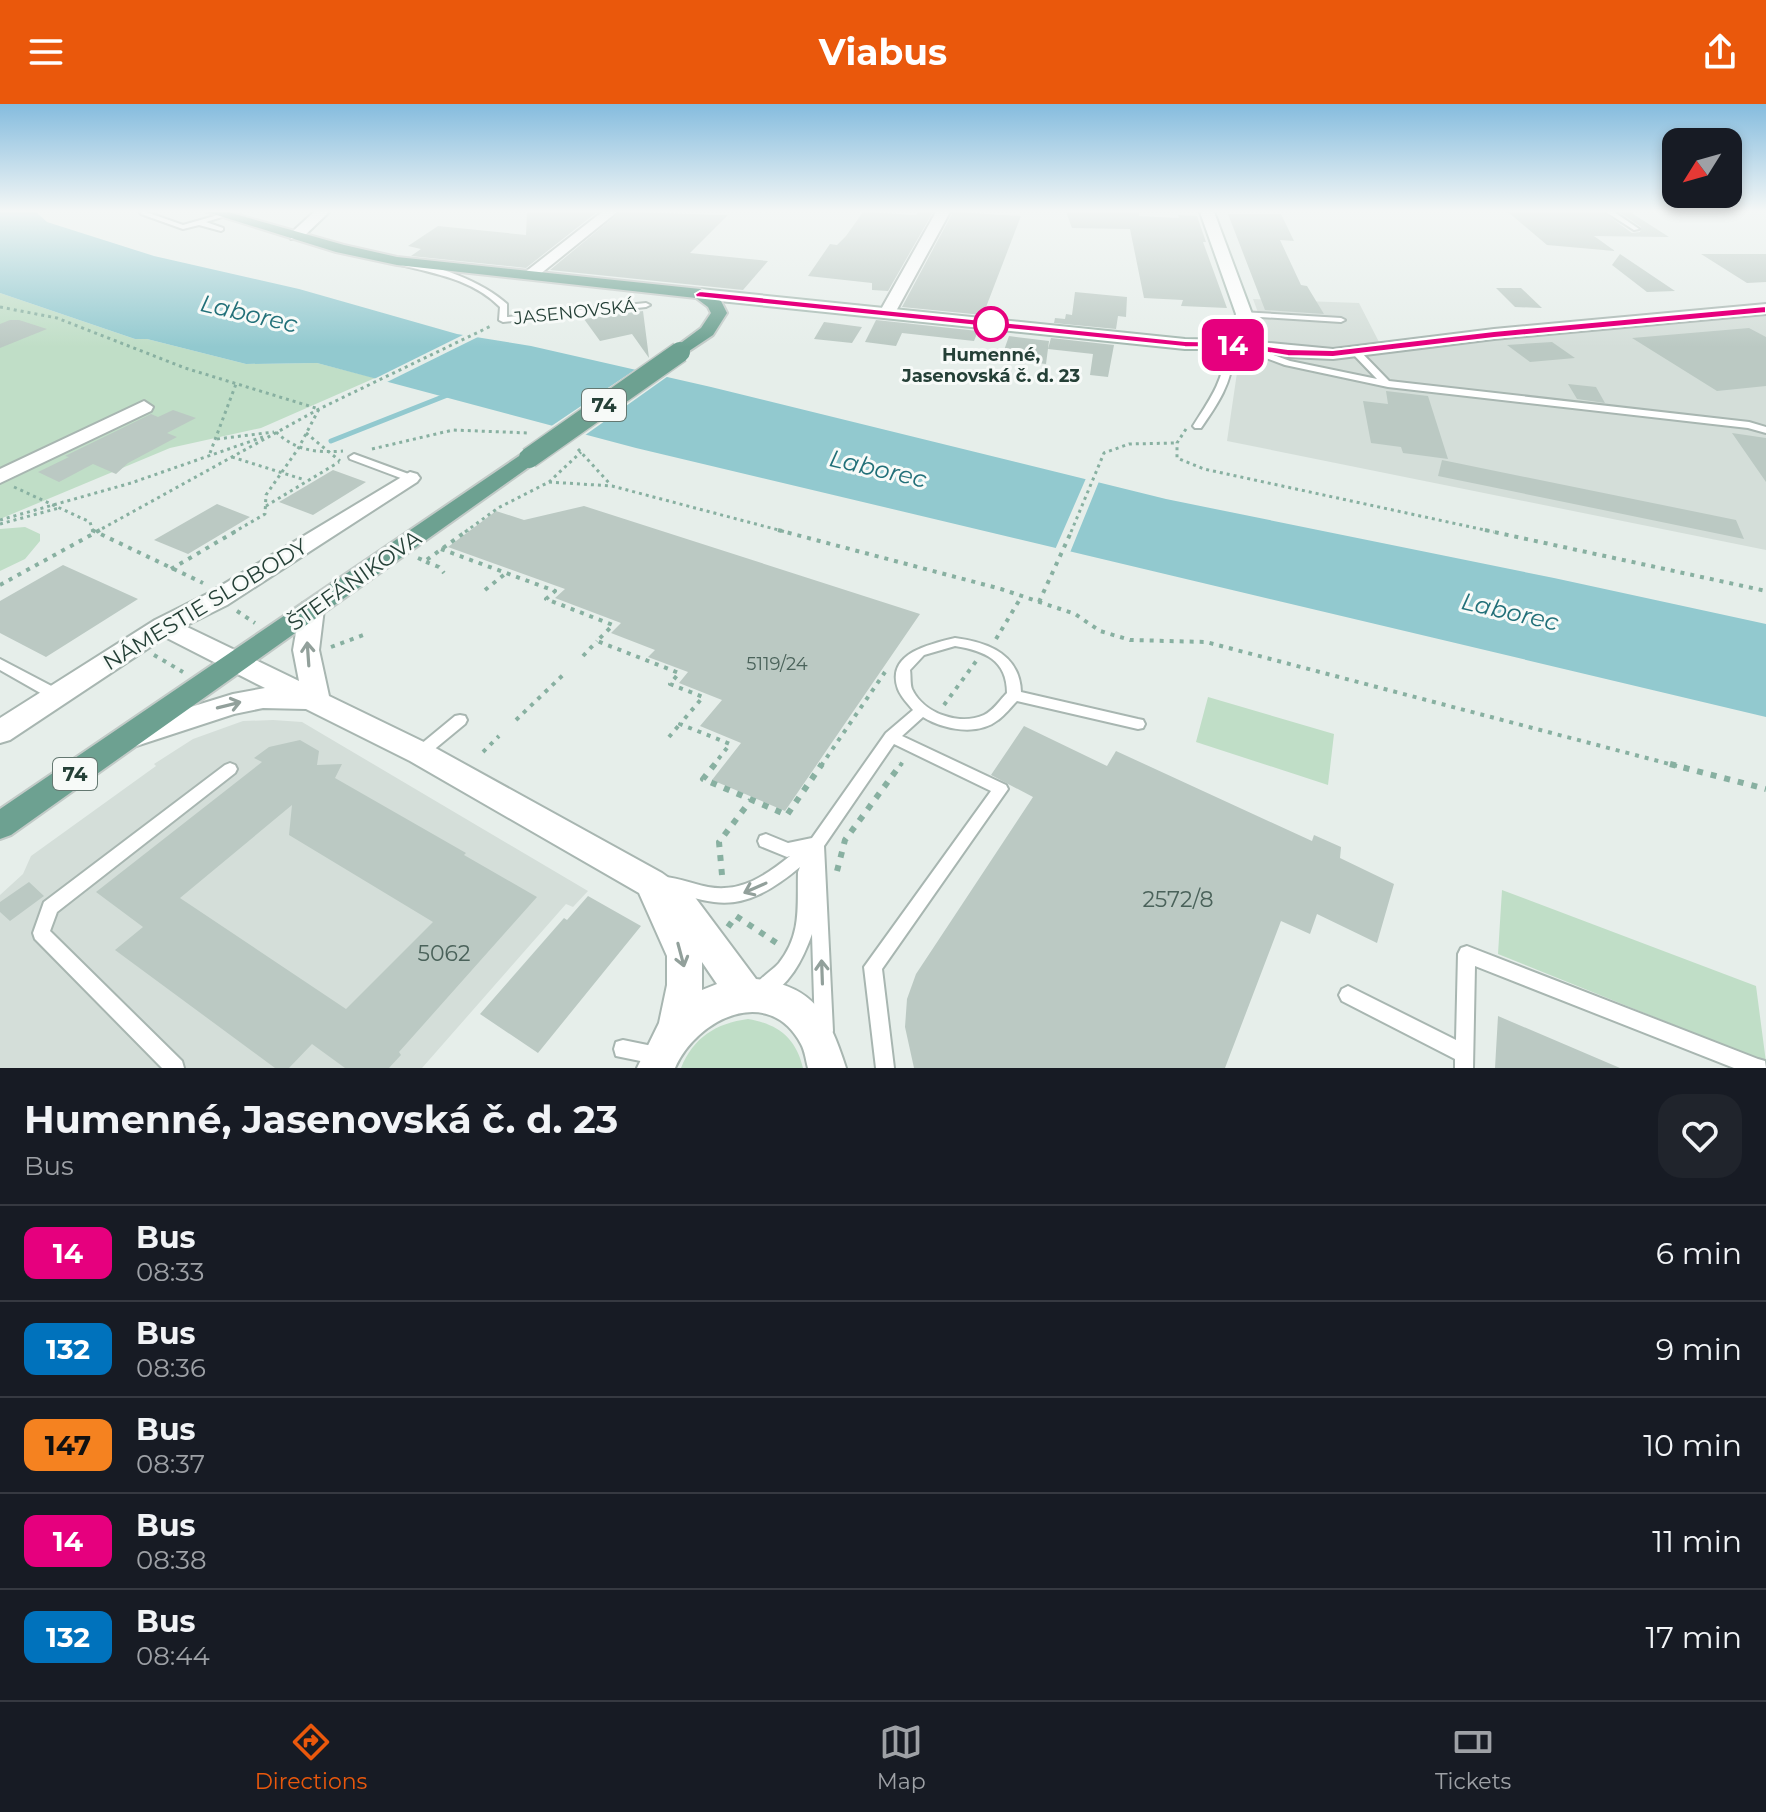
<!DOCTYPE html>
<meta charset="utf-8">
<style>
:root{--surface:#171b24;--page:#20242c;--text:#f1f3f6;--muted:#9ea1a6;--line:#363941;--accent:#ea580c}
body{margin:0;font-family:Montserrat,sans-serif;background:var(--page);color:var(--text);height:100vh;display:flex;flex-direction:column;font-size:30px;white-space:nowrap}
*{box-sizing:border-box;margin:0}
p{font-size:26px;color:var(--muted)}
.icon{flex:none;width:44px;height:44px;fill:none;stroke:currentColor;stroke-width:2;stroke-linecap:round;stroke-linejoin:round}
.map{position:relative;height:964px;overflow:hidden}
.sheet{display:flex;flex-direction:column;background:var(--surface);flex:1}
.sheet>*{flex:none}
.badge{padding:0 16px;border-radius:12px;font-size:28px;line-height:52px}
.needle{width:52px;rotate:233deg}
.fabs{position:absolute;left:1662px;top:24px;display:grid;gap:16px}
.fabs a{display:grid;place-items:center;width:80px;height:80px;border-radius:16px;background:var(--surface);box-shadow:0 4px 12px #0003;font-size:40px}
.map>.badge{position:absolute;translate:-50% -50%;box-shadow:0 0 0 4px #fff}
.round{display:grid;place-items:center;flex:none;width:84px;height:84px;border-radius:24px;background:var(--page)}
.overview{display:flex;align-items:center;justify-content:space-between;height:136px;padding:0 24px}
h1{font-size:38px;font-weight:700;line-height:60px}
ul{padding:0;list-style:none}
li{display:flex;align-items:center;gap:24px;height:96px;padding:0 24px;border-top:2px solid var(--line)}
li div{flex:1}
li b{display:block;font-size:30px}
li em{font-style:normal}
li .badge{min-width:88px;font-weight:700;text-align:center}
header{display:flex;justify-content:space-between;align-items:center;height:104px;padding:0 24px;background:var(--accent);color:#fff;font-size:36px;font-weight:700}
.tab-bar{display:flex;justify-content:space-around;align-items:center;height:112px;border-top:2px solid var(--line);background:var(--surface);font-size:22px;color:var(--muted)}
.tab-bar a{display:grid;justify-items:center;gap:4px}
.tab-bar .on{color:var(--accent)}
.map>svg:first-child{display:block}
.built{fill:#d4ded9}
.green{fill:#c0dec7}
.water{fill:#92c9cf}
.pier{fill:#e6eeea}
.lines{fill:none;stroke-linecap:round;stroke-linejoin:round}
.stream{stroke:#92c9cf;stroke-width:5}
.building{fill:#bbc9c3;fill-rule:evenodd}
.lane-casing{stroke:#a8b6b1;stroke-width:4}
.street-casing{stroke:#a8b6b1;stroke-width:4}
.secondary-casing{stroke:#a5b9b1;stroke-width:4}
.primary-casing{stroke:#c2cac7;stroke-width:4}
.path-far2{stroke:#88b0a1;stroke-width:3;stroke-dasharray:3 4;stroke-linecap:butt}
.path-far1{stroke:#88b0a1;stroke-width:4;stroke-dasharray:4 6;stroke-linecap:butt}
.path{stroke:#88b0a1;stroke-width:6;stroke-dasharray:6 8;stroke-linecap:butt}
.lane{fill:#fff;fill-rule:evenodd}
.street{fill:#fff;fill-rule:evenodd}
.secondary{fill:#fff;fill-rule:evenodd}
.primary{fill:#6da191;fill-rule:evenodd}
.primary-bridge-casing{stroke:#c2cac7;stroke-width:23;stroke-linecap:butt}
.primary-bridge{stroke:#6da191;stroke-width:20}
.oneway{stroke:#92a09b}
.line{fill:#e6007e;stroke:#fff;stroke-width:2}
.stop-dot{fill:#fff;stroke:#e6007e;stroke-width:4}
.labels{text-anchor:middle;stroke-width:6;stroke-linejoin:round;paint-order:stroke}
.far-street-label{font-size:18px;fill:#254037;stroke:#f7faf8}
.far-stop-label{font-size:18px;font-weight:bold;fill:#254037;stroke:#f7faf8}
.number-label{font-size:18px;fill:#4a625a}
.shield{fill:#f7faf8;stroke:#647871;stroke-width:2}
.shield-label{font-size:20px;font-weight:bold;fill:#254037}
.street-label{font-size:22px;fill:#254037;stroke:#f7faf8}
.near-number-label{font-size:22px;fill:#4a625a}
.water-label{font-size:24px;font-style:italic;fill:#227079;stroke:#f7faf8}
</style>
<header><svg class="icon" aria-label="menu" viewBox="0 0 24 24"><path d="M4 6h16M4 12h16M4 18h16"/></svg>Viabus<svg class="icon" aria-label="share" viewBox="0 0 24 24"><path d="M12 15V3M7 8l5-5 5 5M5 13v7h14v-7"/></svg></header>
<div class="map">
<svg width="1766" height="964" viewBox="0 0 1766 964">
<rect width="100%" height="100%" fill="#e6eeea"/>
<path class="built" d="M 1253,195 L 1359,199 L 1380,240 L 1517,222 L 1766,202 L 1766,446 L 1227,337 L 1239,255 L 1261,251 L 1267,233 Z
M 273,616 L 302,618 L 588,787 L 573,803 L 566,800 L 422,964 L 0,964 L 0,791 L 23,770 L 31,752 L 156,662 L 154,660 L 193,635 L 243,617 Z"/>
<path class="green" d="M 0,189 L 135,235 L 147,235 L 246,260 L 317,259 L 375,274 L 261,324 L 170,344 L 0,415 Z
M 25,423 L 40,430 L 40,437 L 25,455 L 0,467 L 0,425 Z
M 1208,593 L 1334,630 L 1328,681 L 1196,638 Z
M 1502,786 L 1756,882 L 1766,958 L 1498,850 Z
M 748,915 C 778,920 796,934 803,964 L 681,964 C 693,934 716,919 748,915 Z"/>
<path class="water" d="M 0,108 L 36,108 L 47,118 L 154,152 L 299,185 L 457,230 L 531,242 L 711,283 L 1166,395 L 1554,474 L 1766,520 L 1766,613 L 636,344 L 317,259 L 246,260 L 147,235 L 135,235 L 0,189 Z"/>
<path class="pier" d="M 469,228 L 482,231 L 383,280 L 370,277 Z
M 639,263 L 671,270 L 581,334 L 547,325 Z
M 1087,372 L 1100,375 L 1069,451 L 1054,448 Z"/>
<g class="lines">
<path class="stream" d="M 331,337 L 450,290"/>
</g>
<path class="building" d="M 527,108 L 597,108 L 526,164 L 411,152 L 421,145 L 408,142 L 438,122 L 526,131 Z
M 620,108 L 728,111 L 690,149 L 768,157 L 743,186 L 550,166 Z
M 863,108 L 916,111 L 918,108 L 933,108 L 888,187 L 872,186 L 872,179 L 808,172 L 830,140 L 837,141 L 846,132 Z
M 953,108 L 1021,112 L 983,211 L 902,203 Z
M 1066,108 L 1139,108 L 1139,112 L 1179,114 L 1178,111 L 1197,112 L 1206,138 L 1203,138 L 1227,204 L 1181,202 L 1183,196 L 1144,194 L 1130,125 L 1072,124 Z
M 1508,108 L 1603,108 L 1632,129 L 1640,128 L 1641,123 L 1619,108 L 1630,108 L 1669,133 L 1594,132 L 1615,147 L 1547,141 Z
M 1228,110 L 1281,110 L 1294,137 L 1280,136 L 1301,181 L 1307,182 L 1324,210 L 1265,206 Z
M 1620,150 L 1675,187 L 1647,188 L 1612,161 Z
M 1701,150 L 1766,150 L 1766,178 L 1747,179 Z
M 1496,184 L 1521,184 L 1542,204 L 1515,203 Z
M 1075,188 L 1127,193 L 1126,213 L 1118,212 L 1116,225 L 1054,219 L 1055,214 L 1065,215 L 1066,210 L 1072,211 Z
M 643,207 L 649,254 L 632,230 L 600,237 L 584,215 Z
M 10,216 L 19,216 L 47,225 L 0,244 L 0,220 Z
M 876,216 L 978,227 L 974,237 L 902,229 L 896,242 L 865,238 Z
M 824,218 L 862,223 L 852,239 L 814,235 Z
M 1749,224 L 1766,233 L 1766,282 L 1717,287 L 1632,234 Z
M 1009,232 L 1049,237 L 1046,260 L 1001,255 Z
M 1051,234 L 1114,241 L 1108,273 L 1090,271 L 1093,250 L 1048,245 Z
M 1552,238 L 1575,254 L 1530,258 L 1507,241 Z
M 1568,280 L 1596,283 L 1605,299 L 1577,295 Z
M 1386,287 L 1428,292 L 1448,355 L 1403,349 L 1401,343 L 1371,339 L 1363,297 L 1388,300 Z
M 173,306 L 196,314 L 167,329 L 177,333 L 128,359 L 116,370 L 93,360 L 59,378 L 38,368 L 69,353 L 65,352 L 151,310 L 158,313 Z
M 1732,329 L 1766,334 L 1766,378 Z
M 1442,356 L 1736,416 L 1744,435 L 1438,372 Z
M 333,366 L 366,378 L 313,411 L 279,398 Z
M 217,400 L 250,413 L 188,450 L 154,436 Z
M 584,402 L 920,510 L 785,707 L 712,676 L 741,639 L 700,622 L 722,596 L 679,579 L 688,568 L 648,553 L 655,546 L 611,529 L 621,519 L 555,494 L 565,485 L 448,443 L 496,407 L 524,416 Z
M 63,461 L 138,495 L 46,553 L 0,529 L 0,497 Z
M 1024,622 L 1107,662 L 1116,647 L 1312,737 L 1314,731 L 1341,743 L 1340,754 L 1394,780 L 1377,839 L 1317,810 L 1310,830 L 1281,817 L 1225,964 L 914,964 L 905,923 L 907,895 L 916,870 L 1033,693 L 991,671 Z
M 300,636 L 319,647 L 317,661 L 342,660 L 335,674 L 466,749 L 464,751 L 537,793 L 399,948 L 401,951 L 389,964 L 345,964 L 312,940 L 289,964 L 275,964 L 115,846 L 143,823 L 96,788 L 262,658 L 254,654 L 269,643 ZM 292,701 L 289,731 L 433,818 L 346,905 L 180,794 Z
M 29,778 L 44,792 L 10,817 L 0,808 L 0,798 Z
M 588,792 L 641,822 L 538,949 L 480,910 L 564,814 L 567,816 Z
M 1498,912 L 1620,964 L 1495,964 Z"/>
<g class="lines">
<g class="lane-casing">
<path id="lane" d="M 140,108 L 146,108 L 183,121 L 225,109 L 228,111 L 206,118 L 223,124 L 223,126 L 221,127 L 199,121 L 183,125 L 141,110 Z
M 1606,108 L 1614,108 L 1639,125 L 1634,126 Z
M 401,157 C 434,159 483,178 507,200 L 507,213 L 646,199 L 650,201 L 646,203 L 503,218 L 499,216 L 500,203 C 473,176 437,170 401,161 Z
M 1241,208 L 1341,214 L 1345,216 L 1341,218 L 1244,212 L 1241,212 Z
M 1238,238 L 1290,257 L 1377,275 L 1352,249 L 1352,245 L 1358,245 L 1389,277 L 1749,318 L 1766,323 L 1766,329 L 1748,324 L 1388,283 L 1285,261 L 1239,244 L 1233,249 C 1233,278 1217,301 1201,324 L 1195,324 L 1193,322 C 1208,298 1224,277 1225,248 Z
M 354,350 L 414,372 L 415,374 L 414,376 L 406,376 L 350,355 L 349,353 Z
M 955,534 C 987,538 1020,550 1021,588 L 1138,615 L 1143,616 L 1145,620 L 1143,624 L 1138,625 L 1017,597 C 1011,603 1005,611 998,616 C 978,632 944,626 923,613 L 902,632 L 1006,681 L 1008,685 L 882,865 L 894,964 L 876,964 L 864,863 L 991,687 L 894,640 L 824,742 L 833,927 L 830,933 L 824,936 L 818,933 L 815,927 L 812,830 C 803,855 789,884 762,895 L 756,892 L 753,886 C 758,874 771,868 779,859 C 802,830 797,802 798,768 L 800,763 C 776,783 747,803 714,798 C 697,796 681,789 664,787 L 658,785 L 656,780 L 658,775 L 664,773 C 679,774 693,780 708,783 C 741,789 765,772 790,752 L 787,753 L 760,742 L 758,737 L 760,732 L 766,730 L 788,739 L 812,734 L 886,629 L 913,606 C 908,600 901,593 898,585 C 885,549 931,540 955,534 ZM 955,542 C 985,547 1007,556 1007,589 C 1000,596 993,607 984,611 C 960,622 924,610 912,585 C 910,580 911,572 910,566 L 924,551 Z
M 0,555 L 61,587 L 63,591 L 61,595 L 51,595 L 0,566 Z
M 460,611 L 465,612 L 467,616 L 465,620 L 425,653 L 420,655 L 415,653 L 413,649 L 415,645 L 455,612 Z
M 230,659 L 235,661 L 237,665 L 235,669 L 57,808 L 50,827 L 182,957 L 184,964 L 162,964 L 35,835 L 33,829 L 44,798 L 225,661 Z
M 1467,842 L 1758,955 L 1765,957 L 1766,964 L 1734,964 L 1475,862 L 1473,964 L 1455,964 L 1455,955 L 1342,897 L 1339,891 L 1342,885 L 1348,882 L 1456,936 L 1458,850 L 1461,844 Z
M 623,936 L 667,945 L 669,952 L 667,959 L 660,961 L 616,952 L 614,945 L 616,938 Z"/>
</g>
<g class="street-casing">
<path id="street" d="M 602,108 L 617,108 L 534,175 L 524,175 L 524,169 Z
M 936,108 L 950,108 L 895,209 L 893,212 L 881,212 L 879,209 Z
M 1766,200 L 1766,210 L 1494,235 L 1333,255 L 1288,253 L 1238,246 L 1229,241 L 1238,236 L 1333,245 L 1494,225 Z
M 144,297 L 153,303 L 151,307 L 0,379 L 0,365 Z
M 410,368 L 417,370 L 420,374 L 417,378 L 227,501 L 185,522 L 299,577 L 293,546 L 300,505 L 303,499 L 312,497 L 321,499 L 324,505 L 319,546 L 329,592 L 430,641 L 662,769 L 694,792 L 756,875 C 815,882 829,912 846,964 L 808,964 C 806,957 805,947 801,940 C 769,880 697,914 675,964 L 637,964 L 659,919 L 667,881 L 667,852 L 639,789 L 410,657 L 306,605 L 263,604 L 234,610 L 136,642 L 126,639 L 122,631 L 126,623 L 233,590 L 265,584 L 165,533 L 10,636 L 0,639 L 0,614 L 155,516 L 209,489 ZM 702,858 L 717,880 L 702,886 Z"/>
</g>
<g class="secondary-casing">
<path id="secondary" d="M 314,108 L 329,108 L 301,135 L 291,135 L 291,129 Z
M 1200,108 L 1214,108 L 1252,210 L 1244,245 L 1185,245 L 700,195 L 692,190 L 700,185 L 1185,235 L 1231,236 L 1236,210 Z"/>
</g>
<g class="primary-casing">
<path id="primary" d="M 207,108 L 228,108 L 344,141 L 397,153 L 700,185 L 721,197 L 727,209 L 713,231 L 680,253 L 674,252 L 671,248 L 674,244 L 701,224 L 711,209 L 708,203 L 696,194 L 397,161 L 336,148 Z
M 529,348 L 539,354 L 536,358 L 11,731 L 0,735 L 0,705 L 522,350 Z"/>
</g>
<path class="path-far2" d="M 0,203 L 57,214 L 185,264 L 319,305 L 298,345 L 266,391 L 265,410 L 234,428
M 1186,325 L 1177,339 L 1177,354 L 1204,365 L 1494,428
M 276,328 C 296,347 317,349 343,347
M 306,329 L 340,357
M 217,335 L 274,328
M 372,345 L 453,326 L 529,329
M 578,345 L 610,380
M 210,349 L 236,280
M 232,353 L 305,376
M 549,378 L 612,382 L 786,428
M 14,383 L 90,418 L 93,428
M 266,402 L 339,358
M 0,416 L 131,379 L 263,333
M 0,420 L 59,404
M 96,428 L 319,305 L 493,221
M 465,428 L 498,404 L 549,378 L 581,348
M 1071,428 L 1104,349 L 1129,340 L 1176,339"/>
<path class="path-far1" d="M 92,426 L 203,479
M 778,426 L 1001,485 L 1075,510 L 1100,527 L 1130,536 L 1206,538 L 1677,662
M 1485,426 L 1766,487
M 441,445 L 555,487 L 546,495 L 613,521 L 597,537 L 679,569 L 670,580 L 703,593 L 680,620 L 730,640 L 713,662
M 418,454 L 425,457 L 468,426
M 426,458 L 439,463 L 444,469
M 171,465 L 238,426
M 0,481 L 100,426
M 485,486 L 505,470
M 1039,498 L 1072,426
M 237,507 L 255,519
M 996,535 L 1020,495
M 331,543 L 366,530
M 154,551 L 183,568
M 583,552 L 597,537
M 944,601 L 977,556
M 516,616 L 565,569
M 669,633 L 680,620
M 483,648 L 499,632
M 821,662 L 885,568
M 900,662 L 904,656"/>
<path class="path" d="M 715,660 L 703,675 L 787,711 L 822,660
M 1670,660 L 1766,685
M 837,767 L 845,736 L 901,660
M 722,771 L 719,738 L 751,696
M 728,823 L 736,812 L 778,840"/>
<use href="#lane" class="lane"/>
<use href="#street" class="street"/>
<use href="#secondary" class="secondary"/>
<use href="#primary" class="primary"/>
<g class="primary-bridge-casing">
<path id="primary-bridge" d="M 529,354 L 680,248"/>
</g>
<use href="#primary-bridge" class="primary-bridge"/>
</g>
<defs><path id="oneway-shaft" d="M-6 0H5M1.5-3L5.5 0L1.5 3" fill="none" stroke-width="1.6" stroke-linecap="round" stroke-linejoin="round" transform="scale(2)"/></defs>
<g class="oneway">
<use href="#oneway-shaft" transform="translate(308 550) rotate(-94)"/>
<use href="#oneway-shaft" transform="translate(229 601) rotate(-14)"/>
<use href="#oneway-shaft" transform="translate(755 784) rotate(156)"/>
<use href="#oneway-shaft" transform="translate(681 851) rotate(75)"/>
<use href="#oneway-shaft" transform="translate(822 868) rotate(-92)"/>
</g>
<linearGradient id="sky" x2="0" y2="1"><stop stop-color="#85bcde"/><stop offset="0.44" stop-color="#f4f7f6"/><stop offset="1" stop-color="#f4f7f6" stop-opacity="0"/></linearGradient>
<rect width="1766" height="243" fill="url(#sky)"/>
<path class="line" d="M 700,187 L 1185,237 L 1238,238 L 1288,245 L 1333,246 L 1494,227 L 1766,202 L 1766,209 L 1494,234 L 1333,253 L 1288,252 L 1238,244 L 1185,243 L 696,193 L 695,190 Z"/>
<circle class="stop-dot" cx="991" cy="220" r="16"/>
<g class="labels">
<g class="far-street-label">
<text transform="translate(575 208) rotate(-6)" y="6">JASENOVSKÁ</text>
</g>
<g class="far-stop-label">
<text x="991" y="257">Humenné,<tspan x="991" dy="21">Jasenovská č. d. 23</tspan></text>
</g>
<g class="number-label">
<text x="777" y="566">5119/24</text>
</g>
<g class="shield">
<rect x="582" y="285" width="44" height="32" rx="6"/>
<rect x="53" y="654" width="44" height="32" rx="6"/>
</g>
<g class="shield-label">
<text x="604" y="308">74</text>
<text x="75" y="677">74</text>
</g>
<g class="street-label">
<text transform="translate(354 476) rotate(-35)" y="8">ŠTEFÁNIKOVA</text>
<text transform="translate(205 500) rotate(-31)" y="8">NÁMESTIE SLOBODY</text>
</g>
<g class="near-number-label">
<text x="1178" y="803">2572/8</text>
<text x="444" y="857">5062</text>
</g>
<g class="water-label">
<text transform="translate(249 210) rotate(13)" y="8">Laborec</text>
<text transform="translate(878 365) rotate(13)" y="8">Laborec</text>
<text transform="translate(1510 508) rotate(13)" y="8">Laborec</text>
</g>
</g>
</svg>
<div class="fabs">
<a><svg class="needle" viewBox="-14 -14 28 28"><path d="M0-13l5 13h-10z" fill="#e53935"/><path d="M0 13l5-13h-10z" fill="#9ea1a6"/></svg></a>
</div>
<b class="badge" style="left:1233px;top:241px;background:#e6007e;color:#fff">14</b>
</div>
<section class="sheet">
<div class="overview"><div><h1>Humenné, Jasenovská č. d. 23</h1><p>Bus</p></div><a class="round"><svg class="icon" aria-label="heart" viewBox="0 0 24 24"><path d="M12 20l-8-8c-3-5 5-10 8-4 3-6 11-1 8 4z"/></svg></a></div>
<ul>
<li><span class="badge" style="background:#e6007e;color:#fff">14</span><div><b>Bus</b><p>08:33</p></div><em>6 min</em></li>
<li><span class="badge" style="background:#0072bc;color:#fff">132</span><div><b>Bus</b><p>08:36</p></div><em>9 min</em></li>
<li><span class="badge" style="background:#f58220;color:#111">147</span><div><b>Bus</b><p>08:37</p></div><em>10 min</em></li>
<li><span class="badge" style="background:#e6007e;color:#fff">14</span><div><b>Bus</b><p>08:38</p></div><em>11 min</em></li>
<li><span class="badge" style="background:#0072bc;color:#fff">132</span><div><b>Bus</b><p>08:44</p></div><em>17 min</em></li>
</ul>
</section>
<nav class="tab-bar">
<a class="on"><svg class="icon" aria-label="directions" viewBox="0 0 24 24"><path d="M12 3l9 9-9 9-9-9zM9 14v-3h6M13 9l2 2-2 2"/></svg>Directions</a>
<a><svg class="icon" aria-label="map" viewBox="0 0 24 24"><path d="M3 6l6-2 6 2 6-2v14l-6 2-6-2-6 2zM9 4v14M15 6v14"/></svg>Map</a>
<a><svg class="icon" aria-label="tickets" viewBox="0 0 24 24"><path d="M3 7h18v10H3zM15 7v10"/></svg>Tickets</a>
</nav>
